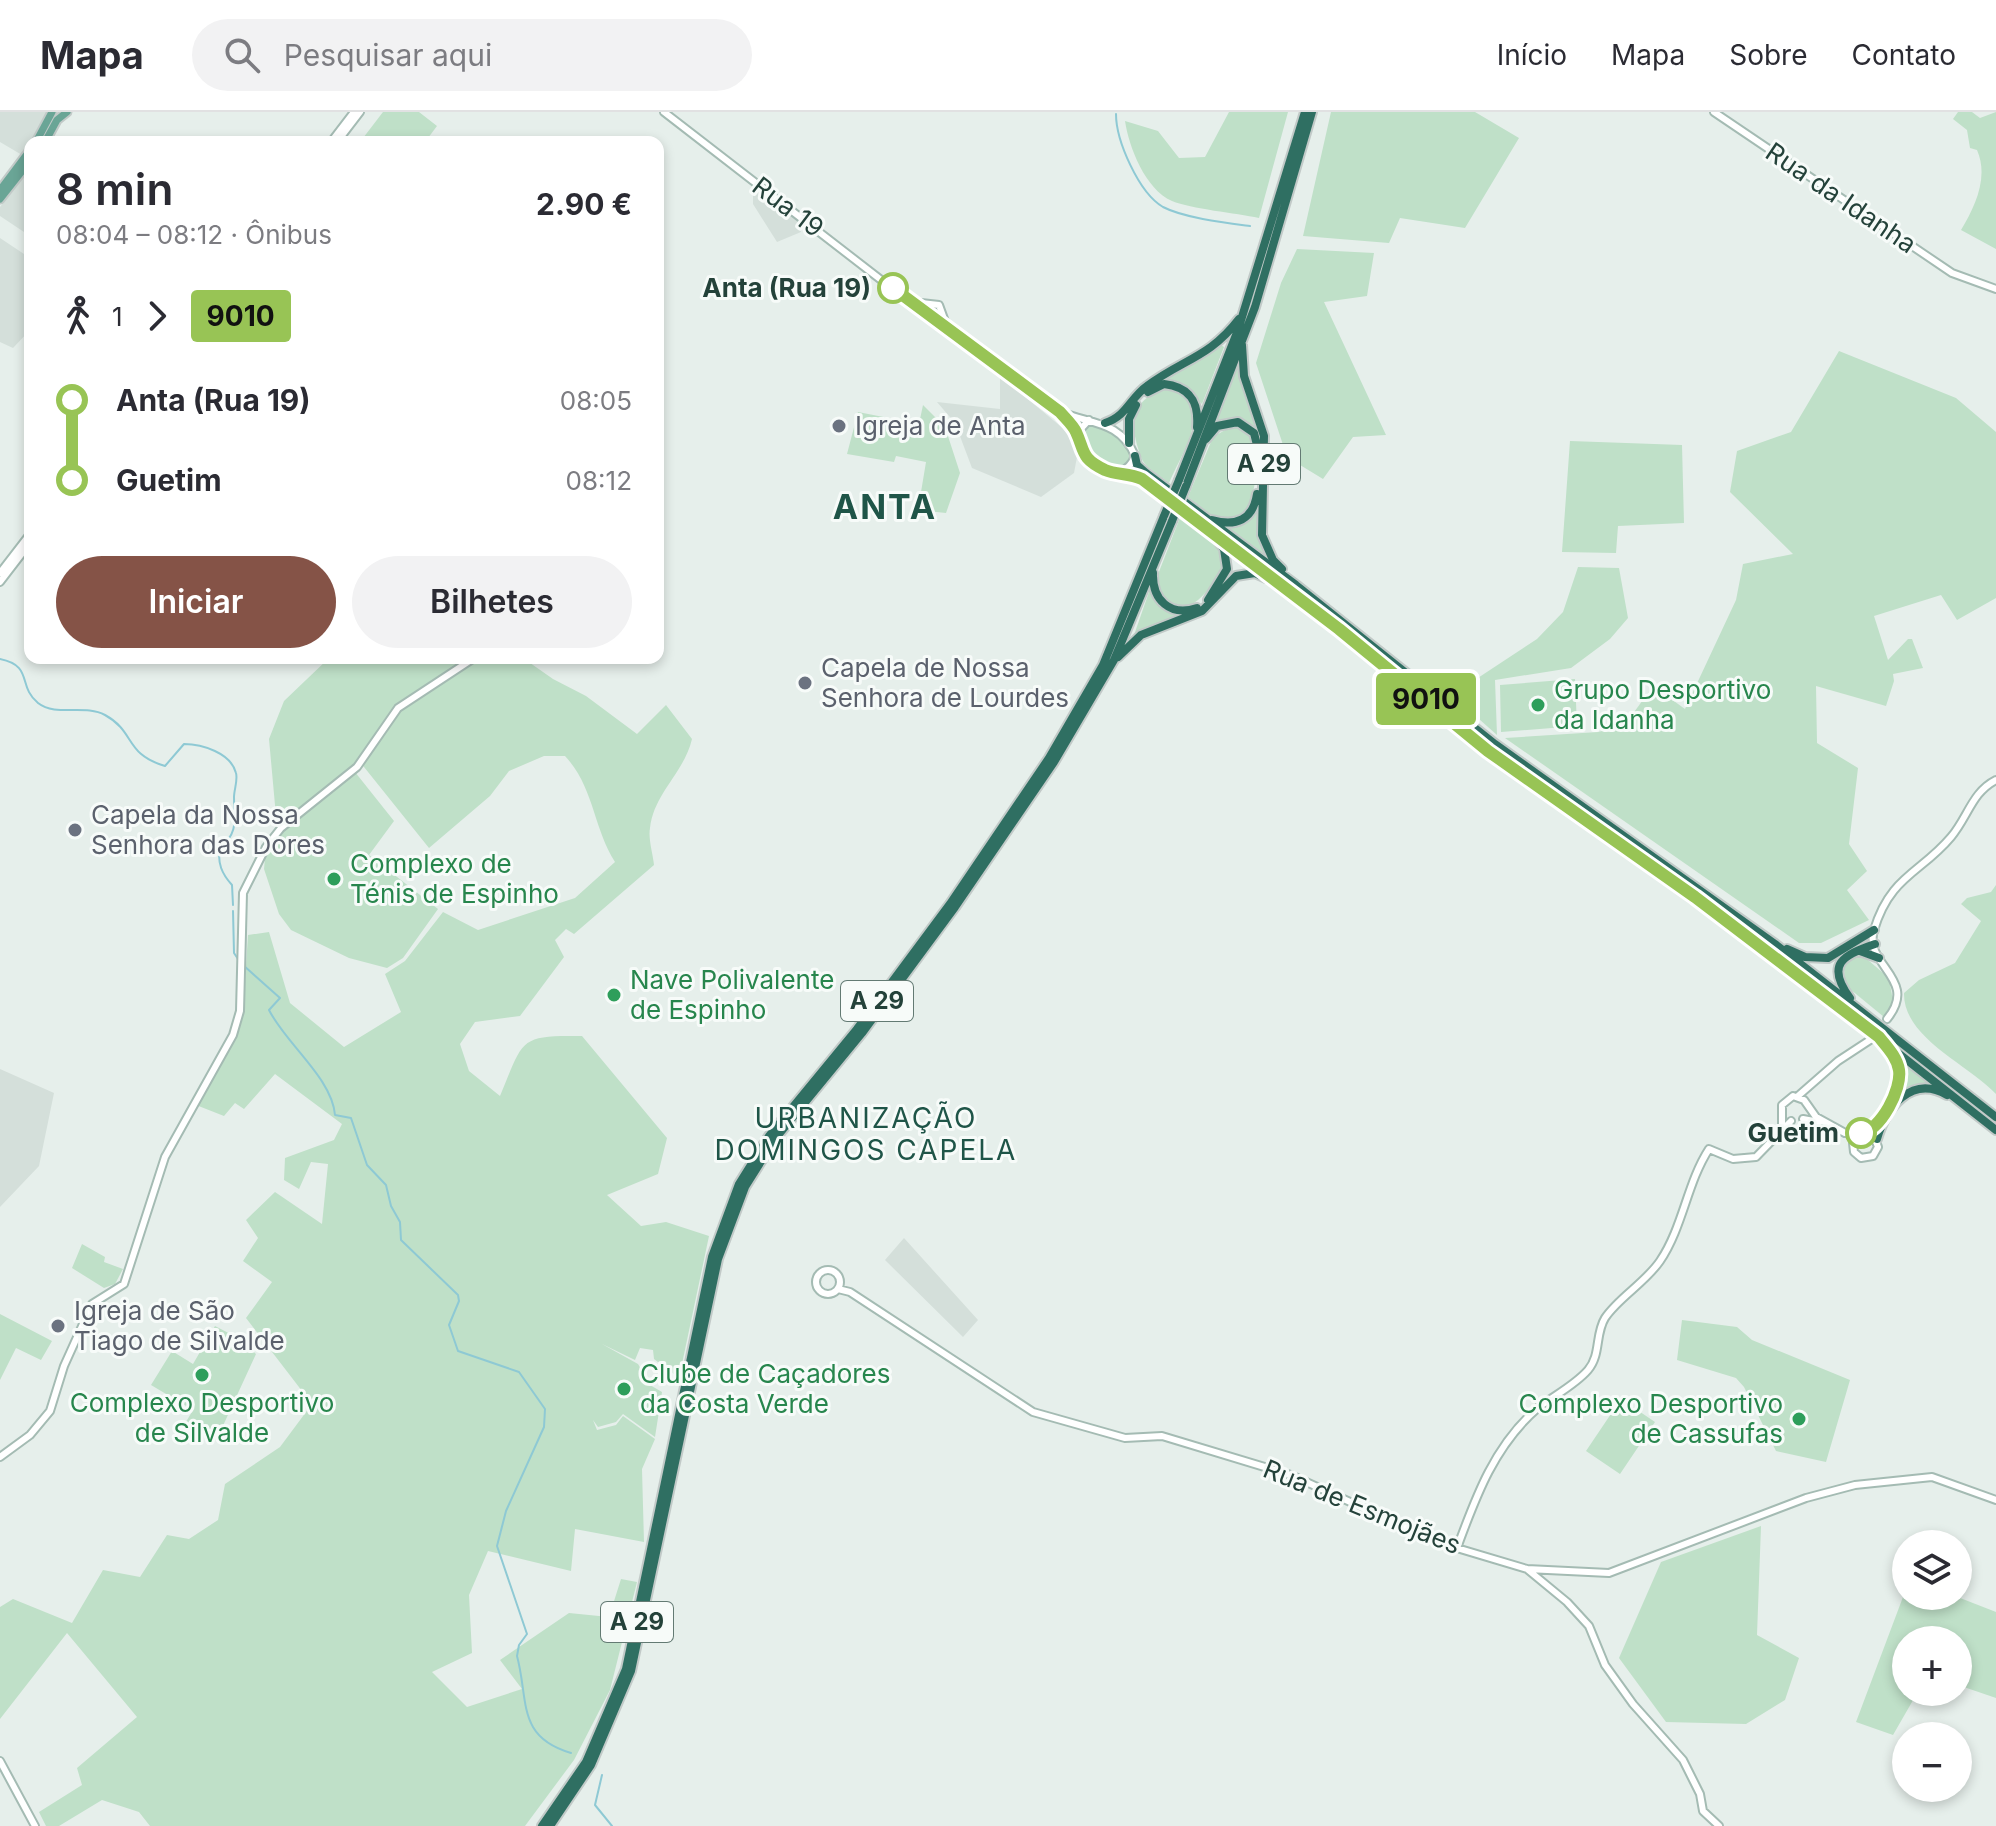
<!DOCTYPE html>
<html lang="pt">
<meta charset="utf-8">
<style>
:root{--surface:#fff;--page:#f2f2f3;--text:#2b2b33;--muted:#7c7c81;--line:#e1e1e2;--accent:#855347}
body{margin:0;font-family:Inter,sans-serif;background:var(--page);color:var(--text);height:100vh;display:flex;flex-direction:column;font-size:30px;white-space:nowrap}
*{box-sizing:border-box;margin:0}
p{font-size:26px;color:var(--muted)}
.icon{flex:none;width:44px;height:44px;fill:none;stroke:currentColor;stroke-width:2;stroke-linecap:round;stroke-linejoin:round}
.map{position:relative;flex:1;overflow:hidden}
.panel{position:absolute;left:24px;top:24px;width:640px;height:528px;display:flex;flex-direction:column;background:var(--surface);border-radius:16px;box-shadow:0 4px 12px #0003}
.panel>*{flex:none}
.badge{padding:0 16px;border-radius:6px;font-size:28px;line-height:52px}
.tools{position:absolute;left:1892px;top:1418px;display:grid;gap:16px}
.tools a{display:grid;place-items:center;width:80px;height:80px;border-radius:50%;background:var(--surface);box-shadow:0 4px 12px #0003;font-size:40px}
.map>.badge{position:absolute;translate:-50% -50%;box-shadow:0 0 0 4px #fff}
.legs{display:flex;align-items:center;gap:12px;height:88px;padding:0 32px;font-size:26px}
.legs p{margin-inline-start:auto}
.head{display:flex;align-items:center;justify-content:space-between;height:136px;padding:0 32px}
h1{font-size:44px;font-weight:600;line-height:60px}
.action{display:flex;gap:16px;margin-top:auto;padding:16px 32px}
.action a{flex:1;height:92px;border-radius:48px;background:var(--accent);color:#fff;font-size:32px;font-weight:600;line-height:92px;text-align:center}
.action a+a{background:var(--page);color:var(--text)}
ul{padding:0 32px;list-style:none}
li{display:flex;align-items:center;gap:28px;height:80px;font-size:30px}
li i{display:grid;place-items:center;width:12px;height:100%;margin:0 10px;background:currentColor}
li i::after{content:'';width:20px;height:20px;margin:-10px;border:6px solid;border-radius:50%;background:var(--surface)}
li p{margin-inline-start:auto}
li:first-child i{background:linear-gradient(#0000 50%,currentColor 0)}
li:last-child i{background:linear-gradient(currentColor 50%,#0000 0)}
header{display:flex;align-items:center;gap:48px;box-sizing:border-box;height:112px;padding:0 40px;background:var(--surface);border-bottom:2px solid var(--line)}
header strong{font-size:38px}
nav{display:flex;gap:44px;margin-inline-start:auto;font-size:28px}
.search{width:560px;height:72px;background:var(--page);display:flex;align-items:center;gap:20px;box-sizing:border-box;padding:0 28px;border-radius:44px;color:var(--muted);font-size:30px}
.map>svg:first-child{display:block}
.built{fill:#d4dfda}
.green{fill:#bfe0c8}
.lines{fill:none;stroke-linecap:round;stroke-linejoin:round}
.stream{stroke:#8ec9d4;stroke-width:2}
.secondary-casing{stroke:#a4bbb3;stroke-width:10}
.primary-casing{stroke:#c2cac8;stroke-width:11}
.motorway-casing{stroke:#c2cac8;stroke-width:12}
.secondary{stroke:#fff;stroke-width:6}
.primary{stroke:#6aa596;stroke-width:7}
.motorway{stroke:#2f6f62;stroke-width:8}
.motorway-bridge-casing{stroke:#c2cac8;stroke-width:12;stroke-linecap:butt}
.motorway-bridge{stroke:#2f6f62;stroke-width:8}
.line-1-casing{stroke:#fff;stroke-width:18}
.line-1{stroke:#98c455;stroke-width:12}
.stop-1-dot{fill:#fff;stroke:#98c455;stroke-width:4}
.worship-dot{fill:#6b7280;stroke:#f7fbf9;stroke-width:3}
.leisure-dot{fill:#2e9e5b;stroke:#f7fbf9;stroke-width:3}
.labels{text-anchor:middle;stroke-width:6;stroke-linejoin:round;paint-order:stroke}
.shield{fill:#f7fbf9;stroke:#637a73;stroke-width:2}
.shield-label{font-size:24px;font-weight:bold;fill:#24423a}
.street-label{font-size:26px;fill:#24423a;stroke:#f7fbf9}
.stop-label{font-size:26px;font-weight:bold;fill:#24423a;stroke:#f7fbf9;text-anchor:end}
.worship-label{font-size:26px;fill:#5b616d;stroke:#f7fbf9;text-anchor:start}
.leisure-label{font-size:26px;fill:#27864d;stroke:#f7fbf9;text-anchor:start}
.neighbourhood-label{font-size:28px;letter-spacing:2px;fill:#1f5548;stroke:#f7fbf9}
.district-label{font-size:34px;font-weight:bold;letter-spacing:2px;fill:#1f5548;stroke:#f7fbf9}
</style>
<header>
<strong>Mapa</strong>
<div class="search"><svg class="icon" aria-label="search" viewBox="0 0 24 24"><circle cx="10" cy="10" r="6"/><path d="M15 15l6 6"/></svg>Pesquisar aqui</div>
<nav><a>Início</a><a>Mapa</a><a>Sobre</a><a>Contato</a></nav>
</header>
<div class="map">
<svg width="1996" height="1714" viewBox="0 0 1996 1714">
<rect width="100%" height="100%" fill="#e6efeb"/>
<path class="built" d="M 0,0 L 49,0 L 22,43 L 0,30 Z
M 30,61 L 30,124 L 0,104 L 0,95 L 26,62 Z
M 753,73 L 799,108 L 801,120 L 777,130 L 753,92 Z
M 0,126 L 30,146 L 30,218 L 13,236 L 0,230 Z
M 1000,264 L 1071,323 L 1077,345 L 1074,361 L 1041,385 L 972,356 L 955,311 L 937,290 L 1000,297 Z
M 0,957 L 54,981 L 39,1054 L 0,1095 Z
M 904,1126 L 978,1208 L 963,1225 L 885,1148 Z"/>
<path class="green" d="M 383,0 L 419,0 L 437,14 L 425,30 L 360,30 Z
M 1229,0 L 1288,0 L 1259,106 C 1236,101 1191,97 1172,89 C 1145,77 1129,35 1125,9 L 1158,19 L 1179,46 L 1205,45 Z
M 1331,0 L 1475,0 L 1519,26 L 1465,116 L 1400,106 L 1389,131 L 1303,124 Z
M 1958,0 L 1972,0 L 1980,6 L 1996,0 L 1996,137 L 1961,118 C 1975,95 1989,65 1977,38 L 1970,36 L 1967,18 L 1953,7 Z
M 1297,137 L 1374,141 L 1367,184 L 1324,190 L 1386,323 L 1353,325 L 1323,367 L 1287,345 L 1256,251 L 1281,171 Z
M 1221,233 L 1224,235 L 1202,292 L 1187,277 L 1151,274 Z
M 1839,239 L 1956,286 L 1996,320 L 1996,486 L 1957,508 L 1941,483 L 1874,504 L 1888,548 L 1908,527 L 1912,527 L 1923,556 L 1893,562 L 1894,569 L 1886,594 L 1816,574 L 1817,631 L 1858,656 L 1849,732 L 1867,759 L 1847,778 L 1869,808 L 1821,831 L 1799,831 L 1505,626 L 1598,620 L 1624,614 L 1653,574 L 1685,597 L 1736,488 L 1743,452 L 1793,442 L 1730,380 L 1737,339 L 1791,320 Z
M 1239,246 L 1261,328 C 1250,307 1235,305 1215,311 Z
M 1167,275 C 1218,290 1183,338 1169,371 C 1161,364 1144,355 1141,345 C 1129,312 1129,289 1167,275 Z
M 923,293 L 945,315 L 960,361 L 946,401 L 918,398 L 926,350 L 896,344 L 894,350 L 847,342 L 858,300 L 919,312 Z
M 1093,312 C 1110,318 1125,326 1131,344 L 1122,357 C 1102,356 1080,342 1081,321 Z
M 1232,314 C 1268,316 1256,373 1249,396 L 1233,407 L 1210,402 L 1188,385 L 1213,325 Z
M 1570,329 L 1682,333 L 1684,411 L 1618,414 L 1616,441 L 1562,440 Z
M 1259,395 L 1260,428 L 1268,445 L 1225,413 L 1241,412 Z
M 1181,403 L 1217,432 L 1224,456 C 1204,486 1178,520 1155,470 Z
M 1578,455 L 1619,456 L 1628,506 L 1610,527 L 1571,556 L 1495,568 L 1497,623 L 1452,583 L 1537,527 L 1563,500 Z
M 1150,477 L 1159,492 L 1184,502 L 1133,526 Z
M 329,546 L 523,546 L 553,567 L 586,584 L 637,622 L 666,593 L 692,627 C 684,661 654,681 650,716 C 648,727 653,742 654,753 L 574,822 L 566,817 L 555,828 L 564,845 L 520,904 L 475,910 L 460,932 L 469,959 L 500,984 C 524,927 518,923 582,924 L 667,1026 L 658,1062 L 607,1083 L 641,1114 L 666,1110 L 709,1124 L 679,1266 L 654,1247 L 653,1238 L 640,1236 L 635,1248 L 602,1232 L 638,1252 L 650,1273 L 662,1280 L 655,1325 L 623,1302 L 616,1310 L 598,1315 L 593,1308 L 597,1318 L 616,1313 L 623,1304 L 655,1327 L 642,1357 L 644,1430 L 575,1417 L 571,1459 L 488,1439 L 469,1483 L 472,1541 L 432,1560 L 467,1595 L 522,1577 L 500,1548 L 569,1501 L 609,1505 L 621,1467 L 637,1470 L 610,1578 L 574,1648 L 525,1714 L 150,1714 L 139,1700 L 102,1688 L 59,1714 L 46,1714 L 39,1700 L 82,1673 L 77,1656 L 137,1605 L 67,1521 L 0,1607 L 0,1495 L 13,1487 L 72,1511 L 103,1458 L 140,1465 L 167,1423 L 189,1427 L 218,1408 L 225,1372 L 280,1335 L 312,1292 L 246,1206 L 272,1170 L 243,1149 L 258,1126 L 246,1108 L 275,1080 L 322,1112 L 328,1052 L 311,1050 L 299,1077 L 284,1068 L 285,1046 L 334,1028 L 342,1012 L 275,962 L 244,997 L 235,991 L 224,1004 L 196,993 L 236,924 L 243,900 L 248,823 L 269,820 L 290,891 L 344,935 L 401,900 L 385,862 L 405,849 L 443,800 L 478,818 L 575,786 L 615,750 C 593,715 594,675 565,644 L 544,644 L 509,659 L 490,684 L 429,736 L 360,650 L 284,710 L 276,704 L 269,627 L 284,589 Z
M 1575,567 L 1577,614 L 1501,620 L 1500,573 Z
M 355,660 L 394,709 L 369,743 L 438,797 L 403,846 L 387,856 L 349,846 L 291,818 L 279,802 L 264,757 L 265,746 L 283,718 Z
M 1996,773 L 1996,982 C 1968,952 1903,926 1904,881 L 1919,868 L 1955,851 L 1981,809 L 1961,792 L 1967,786 L 1991,780 Z
M 1861,842 L 1889,866 L 1893,889 L 1884,905 L 1845,873 L 1844,854 L 1852,844 Z
M 1899,946 L 1935,975 L 1894,989 L 1902,968 Z
M 82,1132 L 105,1145 L 104,1150 L 123,1157 L 115,1172 L 104,1176 L 72,1156 Z
M 0,1202 L 52,1229 L 41,1248 L 16,1236 L 0,1268 Z
M 1682,1208 L 1737,1215 L 1752,1228 L 1850,1268 L 1826,1350 L 1776,1339 L 1744,1275 L 1736,1266 L 1677,1248 Z
M 215,1214 L 240,1227 L 256,1242 L 221,1318 L 183,1315 L 193,1298 L 151,1273 L 172,1239 L 193,1252 Z
M 1621,1287 L 1655,1310 L 1620,1362 L 1586,1339 Z
M 1761,1414 L 1757,1523 L 1799,1546 L 1785,1588 L 1746,1612 L 1666,1610 L 1619,1546 L 1661,1450 Z
M 1906,1477 L 1906,1484 L 1955,1484 L 1996,1500 L 1996,1586 L 1958,1573 L 1958,1528 L 1906,1528 L 1906,1580 L 1949,1580 L 1940,1586 L 1916,1583 L 1893,1623 L 1856,1610 Z"/>
<g class="lines">
<path class="stream" d="M 1116,2 C 1116,29 1139,81 1163,95 C 1184,106 1227,111 1250,114
M 0,547 C 34,554 17,574 38,591 C 56,605 85,592 105,603 C 136,620 124,642 165,654 L 184,632 C 202,632 231,641 236,661 C 238,668 234,678 234,685 C 234,708 239,720 220,736 C 217,751 222,762 232,773 L 233,793
M 233,799 L 234,841 L 238,847
M 243,853 L 280,886 L 269,898 C 286,932 332,966 335,1003 L 351,1006 L 367,1053 L 386,1073 L 391,1094 L 400,1110 L 401,1128 L 458,1183 L 459,1189 L 449,1213 L 458,1239 L 519,1260 L 545,1297 L 544,1315 L 506,1399 L 497,1434 L 527,1522 L 519,1533 L 517,1544 C 529,1588 516,1625 571,1641
M 602,1663 L 595,1693 L 612,1714"/>
<g class="secondary-casing">
<path id="secondary" d="M 664,0 L 929,205 L 1060,300 L 1077,321
M 1714,0 L 1952,161 L 1996,177
M 331,30 L 354,0
M 337,30 L 360,0
M 912,190 L 939,193 L 947,215
M 1063,301 C 1093,312 1121,310 1135,344 C 1122,379 1077,348 1077,321 L 1089,308
M 0,461 L 30,422
M 0,470 L 30,431
M 1887,907 C 1920,867 1863,853 1874,818 C 1890,764 1921,761 1951,725 C 1968,705 1972,680 1996,668
M 1798,984 L 1838,949 L 1870,928
M 1803,1007 L 1819,1010
M 1782,1016 L 1782,993 L 1793,984 L 1804,988 L 1816,1005 L 1845,1021 L 1874,1024 L 1878,1035 L 1873,1044 L 1861,1046 L 1854,1040 L 1853,1031 L 1859,1022
M816 1170a12 12 0 1 1 24 0a12 12 0 1 1-24 0Z
M 838,1177 L 850,1180 L 1033,1300 L 1125,1326 L 1162,1324 L 1291,1363 L 1440,1431 L 1527,1457 L 1609,1461 L 1806,1386 L 1855,1373 L 1932,1365 L 1996,1388
M 0,1345 L 30,1323 L 50,1299 L 64,1254 L 92,1192 L 124,1172 L 165,1045 L 233,923 L 240,899 L 243,781 L 266,735 L 281,716 L 357,655 L 398,596 L 474,546
M 1457,1436 C 1476,1384 1495,1332 1539,1295 C 1555,1283 1575,1273 1588,1258 C 1601,1243 1595,1222 1605,1206 C 1618,1186 1645,1171 1660,1149 C 1683,1115 1687,1071 1709,1037 L 1733,1047 L 1756,1045 L 1791,1009
M 1527,1457 L 1567,1490 L 1589,1514 L 1605,1553 L 1633,1592 L 1683,1648 L 1700,1682 L 1703,1699 L 1719,1714
M 0,1649 L 35,1714"/>
</g>
<g class="primary-casing">
<path id="primary" d="M 36,30 L 52,0
M 45,30 L 57,8 L 67,0
M 0,78 L 30,38
M 0,87 L 30,49"/>
</g>
<g class="motorway-casing">
<path id="motorway" d="M 1242,233 L 1244,264 L 1264,324 L 1262,423 L 1273,448 L 1282,457
M 1148,280 L 1164,272 C 1190,275 1199,290 1197,315
M 1105,311 C 1127,304 1130,286 1147,274 C 1183,247 1209,246 1239,207
M 1206,327 L 1217,314 L 1238,310 L 1254,321 L 1259,341
M 1129,331 L 1129,307 L 1136,293
M 1135,344 L 1137,353 L 1146,361 L 1296,473 L 1495,632 L 1775,832 L 1996,1005
M 1123,360 L 1142,367 L 1339,517 L 1488,639 L 1786,853 L 1996,1018
M 1179,368 L 1238,218 L 1305,0
M 1186,374 L 1255,195 L 1312,0
M 1212,408 C 1236,415 1253,408 1257,382
M 1153,461 C 1152,488 1170,505 1197,496
M 1208,488 L 1227,457 L 1224,437 L 1218,429
M 1118,545 L 1141,523 L 1202,499 L 1236,464 L 1255,461 L 1266,466
M 1787,837 L 1805,845 L 1828,846 L 1874,818
M 1860,839 L 1879,846
M 1850,886 C 1825,852 1843,843 1875,832
M 1887,995 C 1901,973 1904,956 1887,935
M 1867,1021 L 1880,1006
M 1877,1027 C 1886,996 1911,962 1947,983
M 542,1714 L 586,1650 L 626,1557 L 712,1145 L 739,1072 L 769,1024 L 857,917 L 950,792 L 1049,646 L 1103,553 L 1164,404
M 550,1714 L 591,1653 L 631,1559 L 718,1147 L 745,1075 L 775,1027 L 862,921 L 955,795 L 1054,650 L 1114,548 L 1172,409"/>
</g>
<use href="#secondary" class="secondary"/>
<use href="#primary" class="primary"/>
<use href="#motorway" class="motorway"/>
<g class="motorway-bridge-casing">
<path id="motorway-bridge" d="M 1164,404 L 1179,368
M 1172,409 L 1186,374"/>
</g>
<use href="#motorway-bridge" class="motorway-bridge"/>
</g>
<g class="lines">
<g class="line-1-casing">
<path id="line-1" d="M 893,176 L 1060,300 C 1065,306 1073,313 1076,320 C 1085,339 1080,346 1105,358 C 1117,363 1129,361 1142,367 L 1339,517 L 1488,639 L 1695,785 L 1879,925 C 1887,935 1897,945 1899,958 C 1902,977 1881,1018 1861,1021"/>
</g>
<use href="#line-1" class="line-1"/>
</g>
<g class="stop-1-dot">
<circle cx="893" cy="176" r="14"/>
<circle cx="1861" cy="1021" r="14"/>
</g>
<g class="worship-dot">
<circle cx="839" cy="314" r="8"/>
<circle cx="805" cy="571" r="8"/>
<circle cx="75" cy="718" r="8"/>
<circle cx="58" cy="1214" r="8"/>
</g>
<g class="leisure-dot">
<circle cx="1538" cy="593" r="8"/>
<circle cx="334" cy="767" r="8"/>
<circle cx="614" cy="883" r="8"/>
<circle cx="202" cy="1263" r="8"/>
<circle cx="624" cy="1277" r="8"/>
<circle cx="1799" cy="1307" r="8"/>
</g>
<g class="labels">
<g class="shield">
<rect x="1228" y="332" width="72" height="40" rx="6"/>
<rect x="841" y="869" width="72" height="40" rx="6"/>
<rect x="601" y="1490" width="72" height="40" rx="6"/>
</g>
<g class="shield-label">
<text x="1264" y="360">A 29</text>
<text x="877" y="897">A 29</text>
<text x="637" y="1518">A 29</text>
</g>
<g class="street-label">
<text transform="translate(1841 86) rotate(34)" y="9">Rua da Idanha</text>
<text transform="translate(788 95) rotate(37)" y="9">Rua 19</text>
<text transform="translate(1362 1395) rotate(22)" y="9">Rua de Esmojães</text>
</g>
<g class="stop-label">
<text x="871" y="185">Anta (Rua 19)</text>
<text x="1839" y="1030">Guetim</text>
</g>
<g class="worship-label">
<text x="855" y="323">Igreja de Anta</text>
<text x="821" y="565">Capela de Nossa<tspan x="821" dy="30">Senhora de Lourdes</tspan></text>
<text x="91" y="712">Capela da Nossa<tspan x="91" dy="30">Senhora das Dores</tspan></text>
<text x="74" y="1208">Igreja de São<tspan x="74" dy="30">Tiago de Silvalde</tspan></text>
</g>
<g class="leisure-label">
<text x="1554" y="587">Grupo Desportivo<tspan x="1554" dy="30">da Idanha</tspan></text>
<text x="350" y="761">Complexo de<tspan x="350" dy="30">Ténis de Espinho</tspan></text>
<text x="630" y="877">Nave Polivalente<tspan x="630" dy="30">de Espinho</tspan></text>
<text x="640" y="1271">Clube de Caçadores<tspan x="640" dy="30">da Costa Verde</tspan></text>
<text x="202" y="1300" text-anchor="middle">Complexo Desportivo<tspan x="202" dy="30">de Silvalde</tspan></text>
<text x="1783" y="1301" text-anchor="end">Complexo Desportivo<tspan x="1783" dy="30">de Cassufas</tspan></text>
</g>
<g class="neighbourhood-label">
<text x="866" y="1016">URBANIZAÇÃO<tspan x="866" dy="32">DOMINGOS CAPELA</tspan></text>
</g>
<g class="district-label">
<text x="885" y="407">ANTA</text>
</g>
</g>
</svg>
<div class="tools">
<a><svg class="icon" aria-label="layers" viewBox="0 0 24 24"><path d="M12 4l9 5-9 5-9-5zM3 14l9 5 9-5"/></svg></a>
<a>+</a>
<a>−</a>
</div>
<b class="badge" style="left:1426px;top:587px;background:#98c455;color:#111">9010</b>
<section class="panel">
<div class="head"><div><h1>8 min</h1><p>08:04 – 08:12 · Ônibus</p></div><b>2.90 €</b></div>
<div class="legs"><svg class="icon" aria-label="walk" viewBox="0 0 24 24"><circle cx="13" cy="4" r="2"/><path d="M13 8l-2 6 4 7M11 14l-3 7M7 12l3-4h3l4 4"/></svg>1<svg class="icon" aria-label="forward" viewBox="0 0 24 24"><path d="M9 5l7 7-7 7"/></svg><b class="badge" style="background:#98c455;color:#111">9010</b></div>
<ul>
<li><i style="color:#98c455"></i><b>Anta (Rua 19)</b><p>08:05</p></li>
<li><i style="color:#98c455"></i><b>Guetim</b><p>08:12</p></li>
</ul>
<div class="action"><a>Iniciar</a><a>Bilhetes</a></div>
</section>
</div>
